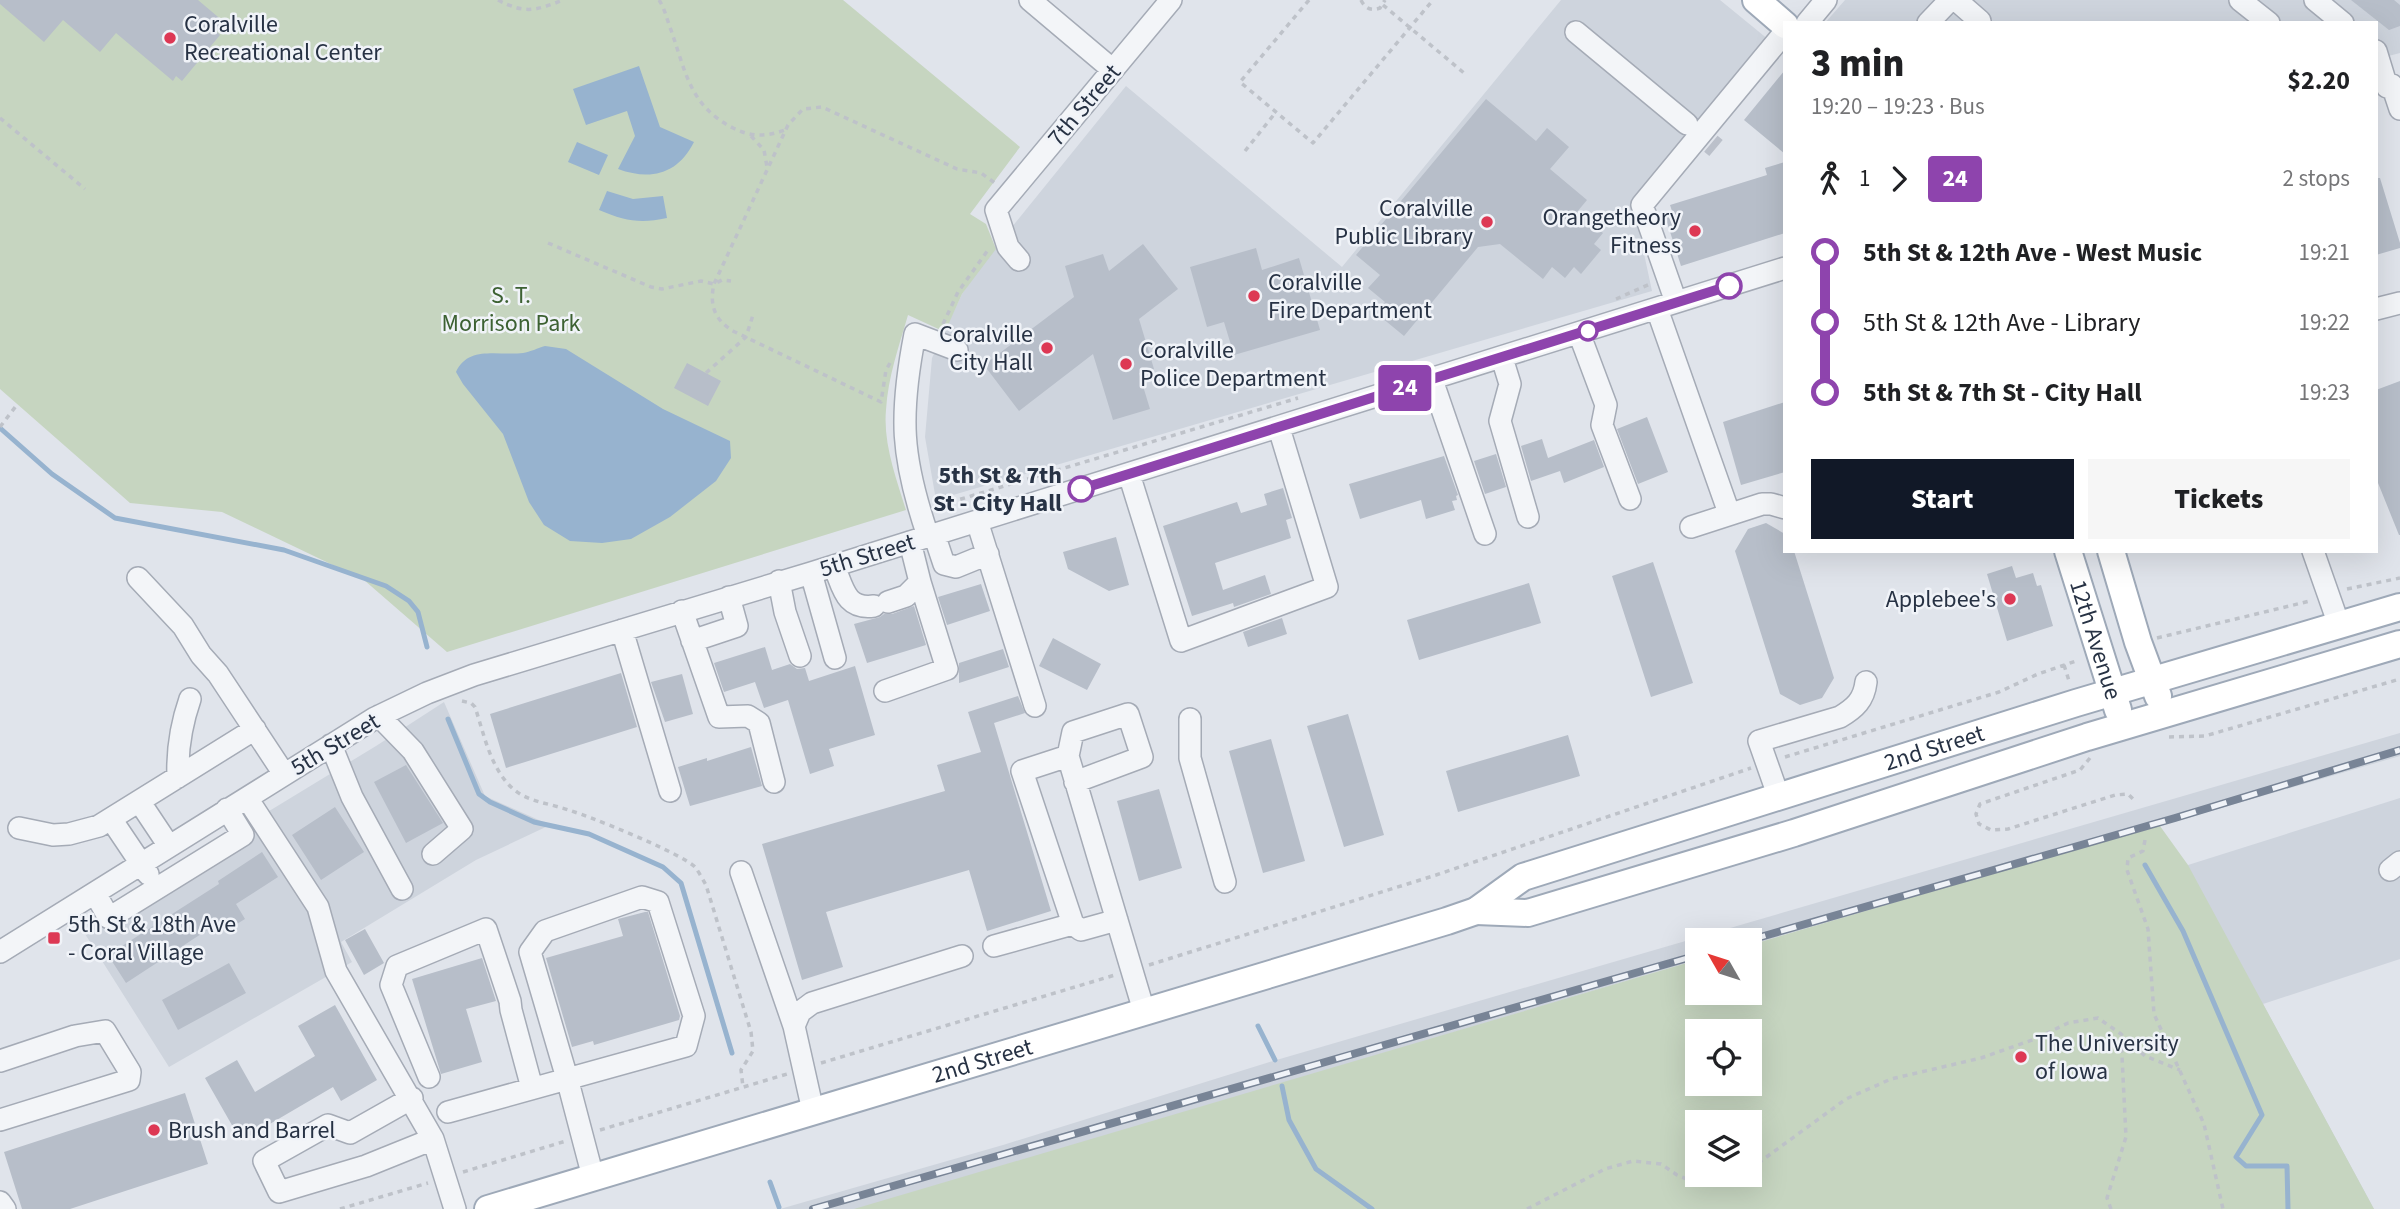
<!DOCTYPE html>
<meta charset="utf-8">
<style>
:root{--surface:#fff;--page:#f6f6f6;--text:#202124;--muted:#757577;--accent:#111827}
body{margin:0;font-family:"Source Sans 3",sans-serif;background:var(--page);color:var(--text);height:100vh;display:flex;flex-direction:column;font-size:26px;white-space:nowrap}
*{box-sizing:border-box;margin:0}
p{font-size:23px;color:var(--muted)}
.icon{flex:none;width:38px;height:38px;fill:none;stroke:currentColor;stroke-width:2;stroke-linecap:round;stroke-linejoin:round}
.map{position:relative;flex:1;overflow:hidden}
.panel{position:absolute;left:1783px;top:21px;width:595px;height:532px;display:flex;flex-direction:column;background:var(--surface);border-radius:0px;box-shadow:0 7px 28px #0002}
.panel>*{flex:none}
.badge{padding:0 14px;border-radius:5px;font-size:24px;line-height:46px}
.needle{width:46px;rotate:309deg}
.buttons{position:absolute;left:1685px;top:928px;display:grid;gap:14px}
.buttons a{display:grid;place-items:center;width:77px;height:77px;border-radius:0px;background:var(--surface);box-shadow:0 7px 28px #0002;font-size:35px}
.map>.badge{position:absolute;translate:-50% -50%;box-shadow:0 0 0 4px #fff}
.legs{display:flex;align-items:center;gap:10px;height:77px;padding:0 28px;font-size:23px}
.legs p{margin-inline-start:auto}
.overview{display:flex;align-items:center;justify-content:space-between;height:119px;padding:0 28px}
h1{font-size:38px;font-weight:800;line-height:52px}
.primary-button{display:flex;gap:14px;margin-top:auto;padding:14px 28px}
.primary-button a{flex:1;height:80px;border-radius:0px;background:var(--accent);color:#fff;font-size:28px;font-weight:800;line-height:80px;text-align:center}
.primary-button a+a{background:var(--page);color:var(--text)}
ul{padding:0 28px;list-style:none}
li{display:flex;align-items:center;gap:24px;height:70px;font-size:26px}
li i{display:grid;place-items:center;width:10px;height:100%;margin:0 9px;background:currentColor}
li i::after{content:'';width:18px;height:18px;margin:-9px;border:5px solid;border-radius:50%;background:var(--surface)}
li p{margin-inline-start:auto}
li:first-child i{background:linear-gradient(#0000 50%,currentColor 0)}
li:last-child i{background:linear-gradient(currentColor 50%,#0000 0)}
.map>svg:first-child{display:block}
.built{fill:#ced4dd;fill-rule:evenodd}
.green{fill:#c6d5c0;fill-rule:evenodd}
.water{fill:#97b3cf}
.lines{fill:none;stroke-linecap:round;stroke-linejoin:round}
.stream{stroke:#97b3cf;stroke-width:5}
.building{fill:#b7bec9}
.minor-tunnel{stroke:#bbc0ca;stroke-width:21;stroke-dasharray:21 10;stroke-linecap:butt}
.minor-casing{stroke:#a5abb6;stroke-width:24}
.major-casing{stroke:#9ea9b8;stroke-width:30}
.path{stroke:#bec2c9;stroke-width:3.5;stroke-dasharray:5 5;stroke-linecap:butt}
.minor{stroke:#f3f5f8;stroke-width:21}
.major{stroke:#fff;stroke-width:26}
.rail-casing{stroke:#788496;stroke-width:8}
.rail{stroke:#f0f3f8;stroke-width:5;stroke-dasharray:16;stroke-linecap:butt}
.line-1-casing{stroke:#fff;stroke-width:16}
.line-1{stroke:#8e44ad;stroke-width:10}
.poi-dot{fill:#dd3854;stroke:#f0f3f8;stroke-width:2.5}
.stop-1-dot{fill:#fff;stroke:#8e44ad;stroke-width:3.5}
.labels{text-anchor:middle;stroke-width:5;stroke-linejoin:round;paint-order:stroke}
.poi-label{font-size:24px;fill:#273244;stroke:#f0f3f8;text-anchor:start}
.street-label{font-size:24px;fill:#273244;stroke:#f0f3f8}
.park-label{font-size:24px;fill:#3c6132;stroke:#f0f3f8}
.stop-label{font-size:24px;font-weight:bold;fill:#273244;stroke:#f0f3f8;text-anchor:end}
</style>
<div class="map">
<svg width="2400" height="1209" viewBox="0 0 2400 1209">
<rect width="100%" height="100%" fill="#e0e4eb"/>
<path class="built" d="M 1561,0 L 1720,0 L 1780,49 L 1637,221 L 1652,291 L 936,500 L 925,437 L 932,358 L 962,294 L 982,264 L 1126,86 L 1342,267 Z
M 1845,0 L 2400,0 L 2400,53 L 2377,59 L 2376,23 L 1825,23 Z
M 444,702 L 485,796 L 550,825 L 476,860 L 341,942 L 352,962 L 169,1067 L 80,926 L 376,746 Z
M 2400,733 L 2400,756 L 1750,945 L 1750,940 L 1698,940 L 1697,960 L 1206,1106 L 1698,992 L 1750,992 L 2188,865 L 2400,798 L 2400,959 L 2263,1004 L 2374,1209 L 780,1209 L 1003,1145 L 1273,1061 ZM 1698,1031 L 1750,1031 L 1750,1083 L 1698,1083 ZM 1698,1122 L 1750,1122 L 1750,1174 L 1698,1174 Z"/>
<path class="green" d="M 0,0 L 843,0 L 1020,147 L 970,214 L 986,224 L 996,249 L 962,294 L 945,332 L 908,315 C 899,346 888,377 886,410 C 883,443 896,478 906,510 L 447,652 L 364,580 L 222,512 L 130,503 L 0,389 Z
M 2160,826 L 2188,865 L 2374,1209 L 854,1209 L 1697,960 L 1698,992 L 1750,992 L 1750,945 L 2147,828 ZM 1698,1031 L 1750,1031 L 1750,1083 L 1698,1083 ZM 1698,1122 L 1750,1122 L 1750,1174 L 1698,1174 Z"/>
<path class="water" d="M 639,66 L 660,127 L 694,142 C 678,174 651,181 618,169 L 635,136 L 627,111 L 586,125 L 573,89 Z
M 577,142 L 608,155 L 599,175 L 568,162 Z
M 607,191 L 633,199 L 663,196 L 667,218 C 640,224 625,221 599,210 Z
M 545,346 L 566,349 L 663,409 L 730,441 L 731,458 L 716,481 L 670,517 L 631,539 L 602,543 L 570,541 L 544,525 L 529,502 L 503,434 L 463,384 L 456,372 C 468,345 499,356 523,353 C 530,352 538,348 545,346 Z"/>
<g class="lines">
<path class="stream" d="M 0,428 L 52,474 L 115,518 L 284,550 L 386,586 L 409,601 L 418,612 L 427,647
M 448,719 L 479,794 L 490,802 L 534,822 L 589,834 L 663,867 L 681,883 L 732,1053
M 2145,865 L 2183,931 L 2262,1115 L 2236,1157 L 2246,1166 L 2287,1166 L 2288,1209
M 1258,1026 L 1275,1060
M 1282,1086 L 1289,1120 L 1316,1169 L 1372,1209
M 770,1182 L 779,1207"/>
</g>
<path class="building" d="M 0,0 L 198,0 L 224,22 L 216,31 L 220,35 L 182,81 L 176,76 L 173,81 L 116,33 L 100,52 L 63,20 L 44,42 L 0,4 Z
M 2351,0 L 2394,0 L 2400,5 L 2400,26 L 2389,30 Z
M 1785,70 L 1785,154 L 1744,120 Z
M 1486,99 L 1536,141 L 1547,128 L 1569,147 L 1550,169 L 1587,200 L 1577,212 L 1603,233 L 1594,244 L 1601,250 L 1581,274 L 1574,267 L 1565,278 L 1552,267 L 1543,279 L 1500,244 L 1478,247 L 1404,336 L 1376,313 L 1385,302 L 1368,288 L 1380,275 L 1356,255 Z
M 1785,162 L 1785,233 L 1681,266 L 1664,213 L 1672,211 L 1670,205 L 1767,175 L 1765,168 Z
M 2376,178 L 2380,178 L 2400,243 L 2400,248 L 2376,255 Z
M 1143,244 L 1178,289 L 1139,319 L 1154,369 L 1139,373 L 1150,409 L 1113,420 L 1093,354 L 1019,411 L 984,365 L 1074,297 L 1065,266 L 1103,254 L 1109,271 Z
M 1256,248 L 1262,270 L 1299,258 L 1320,330 L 1234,355 L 1224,322 L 1207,327 L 1190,267 Z
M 687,363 L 721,381 L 708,406 L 674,388 Z
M 2400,381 L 2400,535 L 2399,535 L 2376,478 L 2376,390 Z
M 1785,402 L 1785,472 L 1741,485 L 1723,422 Z
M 1647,417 L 1668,472 L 1638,484 L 1617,429 Z
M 1542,439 L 1548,458 L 1594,440 L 1604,467 L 1564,483 L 1560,471 L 1531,481 L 1521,446 Z
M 1496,454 L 1506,487 L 1485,494 L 1474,461 Z
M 1444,456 L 1458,495 L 1456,496 L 1457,500 L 1452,501 L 1455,510 L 1426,519 L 1421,500 L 1360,519 L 1349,484 Z
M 1283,488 L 1292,518 L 1286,520 L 1291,538 L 1215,563 L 1223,590 L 1265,575 L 1271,594 L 1234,607 L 1233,603 L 1192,616 L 1163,526 L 1237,502 L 1241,513 L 1267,505 L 1264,494 Z
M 1766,523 L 1785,534 L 1785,551 L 1794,551 L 1834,678 L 1822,698 L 1800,705 L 1780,694 L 1735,551 L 1748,529 Z
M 1116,537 L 1129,585 L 1109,591 L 1068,569 L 1063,552 Z
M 1653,562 L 1693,683 L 1651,697 L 1612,576 Z
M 2012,566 L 2016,578 L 2033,573 L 2037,586 L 2041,585 L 2053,626 L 2007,641 L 1987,574 Z
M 1529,583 L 1541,623 L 1419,660 L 1407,620 Z
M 981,584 L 990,611 L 947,625 L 938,597 Z
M 914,606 L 926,645 L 867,663 L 854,624 L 880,617 L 884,614 L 892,614 Z
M 1282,618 L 1287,634 L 1248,647 L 1243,632 Z
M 1053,638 L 1101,664 L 1087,690 L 1039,666 Z
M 765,647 L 772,670 L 790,664 L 797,669 L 805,668 L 809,681 L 855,666 L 875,735 L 829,749 L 834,766 L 810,774 L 788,700 L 764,708 L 755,682 L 724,692 L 714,663 Z
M 1003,649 L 1009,667 L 959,683 L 959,663 Z
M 621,673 L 637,727 L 506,768 L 490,714 Z
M 682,674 L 693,714 L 665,722 L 651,682 Z
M 1018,696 L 1025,713 L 994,723 L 1051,911 L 987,931 L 969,870 L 826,912 L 843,967 L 802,980 L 762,844 L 945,791 L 937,765 L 981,752 L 968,712 Z
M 1348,714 L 1384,835 L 1344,847 L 1307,726 Z
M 1568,735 L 1580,776 L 1458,812 L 1446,771 Z
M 1271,739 L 1305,861 L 1263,873 L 1229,751 Z
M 751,747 L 762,786 L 690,806 L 678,767 L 707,758 L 707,761 Z
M 406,765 L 443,823 L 406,843 L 374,782 Z
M 1159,789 L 1182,868 L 1139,881 L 1117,801 Z
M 335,807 L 364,852 L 321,880 L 292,835 Z
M 262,852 L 278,877 L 236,904 L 245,919 L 227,930 L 221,921 L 126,983 L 108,955 L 219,884 L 218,881 Z
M 645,912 L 648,912 L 680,1016 L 679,1020 L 594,1045 L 593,1041 L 572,1047 L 546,958 L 623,936 L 618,919 Z
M 365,929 L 384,963 L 364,975 L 345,940 Z
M 482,958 L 496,1001 L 466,1009 L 482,1062 L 441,1074 L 412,979 Z
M 229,963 L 246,993 L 178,1030 L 162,1000 Z
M 335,1005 L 377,1080 L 341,1101 L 333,1087 L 241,1141 L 205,1078 L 237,1060 L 255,1092 L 315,1056 L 298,1026 Z
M 185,1093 L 208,1164 L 70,1209 L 22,1209 L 4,1152 Z"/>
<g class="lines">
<path class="minor-tunnel" d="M 1687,124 L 1716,148"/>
<g class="minor-casing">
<path id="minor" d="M 1030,0 L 1113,70
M 1956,0 L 1980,21 L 1978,23
M 2240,0 L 2269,23
M 2315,0 L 2343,23
M 1807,23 L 1826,0
M 1928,23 L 1950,0
M 1576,32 L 1687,124
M 2376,51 L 2387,87
M 2392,85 L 2400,109
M 1019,260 L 1008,247 L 996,210 L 1171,0
M 1676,302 L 1642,205 L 1785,32
M 1657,309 L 1729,513
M 2376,309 L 2400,303
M 1579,333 L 1606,405 L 1602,425 L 1630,499
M 1502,358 L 1510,384 L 1500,421 L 1528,517
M 1432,380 L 1485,534
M 1129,474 L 1181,641 L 1327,587 L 1279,428
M 977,521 L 1035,706
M 1691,527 L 1762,504 L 1771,504 L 1785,508
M 934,534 L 944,564 L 956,567 L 988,554
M 928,536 C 901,457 899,416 915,334 L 957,350
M 2313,551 L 2339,625
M 834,566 C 843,587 845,610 874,606
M 811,573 L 835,658
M 138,578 L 183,626 L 201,655 L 218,674 L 284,774
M 779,581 L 785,612 L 800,656
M 888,602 L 906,596 L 920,582 L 910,542
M 682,611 L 719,717 L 748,716 L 759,723 L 774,782
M 622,630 L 670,791
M 692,641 L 737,626 L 729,597
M 885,691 L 947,669 L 920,582
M 379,716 L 413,751 L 462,829 L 433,854
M 1190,719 L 1190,758 L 1225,882
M 331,745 L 352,797 L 402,889
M 1068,756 L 1073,732 L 1128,714 L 1142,757 L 1075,782
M 178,777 C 177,749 181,725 190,699
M 1778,795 L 1759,741 L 1840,717 C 1855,708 1864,700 1866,682
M 247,798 L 318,907 L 336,971 L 433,1139 L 455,1209
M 139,801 L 169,846
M 111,819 L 148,874
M 19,828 L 53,835 L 69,834 L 99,826 L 255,729
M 2390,870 L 2400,862
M 741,872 L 794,1026
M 95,893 L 109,918 L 243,835 L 227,809
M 1073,924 L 1081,930 L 1117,920
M 994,946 L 1073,924 L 1022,771 L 1068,756 L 1144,1011
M 0,952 L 375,718 L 427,693 L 474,675 L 811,573 L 1785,268
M 0,1061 L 75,1036 L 105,1031 L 130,1072 L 129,1080 L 0,1120
M 429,1077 L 391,985 L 397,966 L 486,929 L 510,1001 L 511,1010 L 532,1088
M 412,1098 L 350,1133 L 328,1125 L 264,1161 L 279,1192 L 366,1166 L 433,1139
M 813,1111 L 794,1026 L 800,1012 L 812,1003 L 962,956
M 448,1112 L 686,1046 L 694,1016 L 658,902 L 642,897 L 545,931 L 530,952 L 567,1078 L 593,1177
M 0,1202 L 5,1209"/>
</g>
<g class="major-casing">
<g id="major">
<path d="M 1756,0 L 1785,25"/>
<path id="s1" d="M 2068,551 L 2118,710"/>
<path d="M 2111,551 L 2138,642 L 2158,696"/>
<path d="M 1476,911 L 1528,913 L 1794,833 L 2087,737 L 2400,644"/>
<path id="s2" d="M 488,1209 L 1447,921 L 1476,911 L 1523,877 L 2076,703 L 2400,607"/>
</g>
</g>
<path class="path" d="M 498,0 C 525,14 535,11 563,0
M 659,0 C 665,9 667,20 671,30 C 686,73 690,106 733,128 C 751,137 766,137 785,130
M 1309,0 L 1240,82 L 1313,143 L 1433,0
M 1361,0 C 1365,9 1372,11 1380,8 L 1385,0
M 1383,5 L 1464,73
M 0,118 L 85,189
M 751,136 L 764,150 L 767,167
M 1245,151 L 1276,112
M 548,243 L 651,287 L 662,289 L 701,281 L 714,284 L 722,280 L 731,281
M 1616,299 L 1650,284
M 943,324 L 958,292 L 988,250
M 890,363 L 886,370 L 881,402 L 735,332 C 715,321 709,306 714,284 L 788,125 L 803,109 L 822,107 L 957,169 L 981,173 L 995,183
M 706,373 L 746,337 L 753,315
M 0,427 L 16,406
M 941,505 L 1298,398
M 2347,589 L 2400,578
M 2157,638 L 2310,601
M 2064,665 L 2070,684
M 462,701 L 471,703 L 475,707 C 484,734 489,763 509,785 C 524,801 543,802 562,808 C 585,814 681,853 695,867 C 699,872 703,880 706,885 L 751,1032 L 753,1051 L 741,1070 L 743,1087
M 2169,737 L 2205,736 L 2400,679
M 1785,757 L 1999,692 L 2038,674 L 2079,660
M 2090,758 L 2080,770 L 1980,804 L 1976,814 L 1979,824 L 1991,830 L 2008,829 L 2115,795 L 2128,794 L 2134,800
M 2145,840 L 2143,851 L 2128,858 L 2127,870 L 2148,929 L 2154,1014 L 2204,1124 L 2223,1209
M 1149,965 L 1436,875 L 1751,768
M 821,1063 L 1115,975
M 600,1130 L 787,1074
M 1750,1169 L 1846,1099 L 1891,1079 L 1981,1058 L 2035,1039 L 2068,1023 L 2098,1018 L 2121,1034 L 2145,1056 L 2180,1070
M 463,1172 L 566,1141
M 340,1209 L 428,1183
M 1527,1209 L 1605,1169 L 1633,1161 L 1661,1164 L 1677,1175 L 1698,1184 L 1732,1181 L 1742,1174
M 2111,1209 L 2107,1198 L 2126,1137 L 2121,1036"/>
<use href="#minor" class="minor"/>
<use href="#major" class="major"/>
<g class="rail-casing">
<path id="rail" d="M 1750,940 L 2175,818 L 2400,750
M 813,1209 L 1698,955"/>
</g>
<use href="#rail" class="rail"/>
</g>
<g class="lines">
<g class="line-1-casing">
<path id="line-1" d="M 1081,489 L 1729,286"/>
</g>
<use href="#line-1" class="line-1"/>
</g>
<g class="poi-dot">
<circle cx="170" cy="38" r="7"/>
<circle cx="1487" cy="222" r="7"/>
<circle cx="1695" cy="231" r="7"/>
<circle cx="1254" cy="296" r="7"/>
<circle cx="1047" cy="348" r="7"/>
<circle cx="1126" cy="364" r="7"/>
<circle cx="2010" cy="599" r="7"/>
<rect x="47" y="931" width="14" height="14" rx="3.5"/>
<circle cx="2021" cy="1057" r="7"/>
<circle cx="154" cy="1130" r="7"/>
</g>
<g class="stop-1-dot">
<circle cx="1729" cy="286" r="12"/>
<circle cx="1588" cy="331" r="9"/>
<circle cx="1081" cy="489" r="12"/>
</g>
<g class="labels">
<g class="poi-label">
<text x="184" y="32">Coralville<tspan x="184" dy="28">Recreational Center</tspan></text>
<text x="1473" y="216" text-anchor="end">Coralville<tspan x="1473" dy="28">Public Library</tspan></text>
<text x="1681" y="225" text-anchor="end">Orangetheory<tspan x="1681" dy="28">Fitness</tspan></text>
<text x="1268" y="290">Coralville<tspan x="1268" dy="28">Fire Department</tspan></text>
<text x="1033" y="342" text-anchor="end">Coralville<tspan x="1033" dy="28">City Hall</tspan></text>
<text x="1140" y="358">Coralville<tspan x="1140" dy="28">Police Department</tspan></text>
<text x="1996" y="607" text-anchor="end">Applebee's</text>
<text x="68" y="932">5th St &amp; 18th Ave<tspan x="68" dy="28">- Coral Village</tspan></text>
<text x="2035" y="1051">The University<tspan x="2035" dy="28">of Iowa</tspan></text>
<text x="168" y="1138">Brush and Barrel</text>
</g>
<g class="street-label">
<text transform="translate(1084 105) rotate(-50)" y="8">7th Street</text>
<text transform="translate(867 555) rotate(-17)" y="8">5th Street</text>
<text dy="8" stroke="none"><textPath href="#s1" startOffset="93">12th Avenue</textPath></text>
<text transform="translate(335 744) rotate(-31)" y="8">5th Street</text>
<text dy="8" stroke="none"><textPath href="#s2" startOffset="1521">2nd Street</textPath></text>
<text dy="8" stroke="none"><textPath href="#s2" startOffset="516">2nd Street</textPath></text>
</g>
<g class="park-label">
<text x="511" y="303">S. T.<tspan x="511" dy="28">Morrison Park</tspan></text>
</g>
<g class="stop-label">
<text x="1062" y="483">5th St &amp; 7th<tspan x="1062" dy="28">St - City Hall</tspan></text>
</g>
</g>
</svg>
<div class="buttons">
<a><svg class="needle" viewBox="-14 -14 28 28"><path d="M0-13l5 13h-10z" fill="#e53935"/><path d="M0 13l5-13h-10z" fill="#757577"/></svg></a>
<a><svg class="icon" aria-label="locate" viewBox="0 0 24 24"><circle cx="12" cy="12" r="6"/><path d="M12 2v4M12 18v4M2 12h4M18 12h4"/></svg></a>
<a><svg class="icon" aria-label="layers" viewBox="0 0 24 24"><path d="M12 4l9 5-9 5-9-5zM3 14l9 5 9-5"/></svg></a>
</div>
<b class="badge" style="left:1405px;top:388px;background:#8e44ad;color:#fff">24</b>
<section class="panel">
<div class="overview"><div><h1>3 min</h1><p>19:20 – 19:23 · Bus</p></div><b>$2.20</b></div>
<div class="legs"><svg class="icon" aria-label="walk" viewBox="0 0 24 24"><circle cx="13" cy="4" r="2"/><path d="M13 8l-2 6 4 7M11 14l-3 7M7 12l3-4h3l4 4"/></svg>1<svg class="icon" aria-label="forward" viewBox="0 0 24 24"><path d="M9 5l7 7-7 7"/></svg><b class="badge" style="background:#8e44ad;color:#fff">24</b><p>2 stops</p></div>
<ul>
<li><i style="color:#8e44ad"></i><b>5th St &amp; 12th Ave - West Music</b><p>19:21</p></li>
<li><i style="color:#8e44ad"></i><span>5th St &amp; 12th Ave - Library</span><p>19:22</p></li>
<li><i style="color:#8e44ad"></i><b>5th St &amp; 7th St - City Hall</b><p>19:23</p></li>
</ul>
<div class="primary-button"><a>Start</a><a>Tickets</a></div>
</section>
</div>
